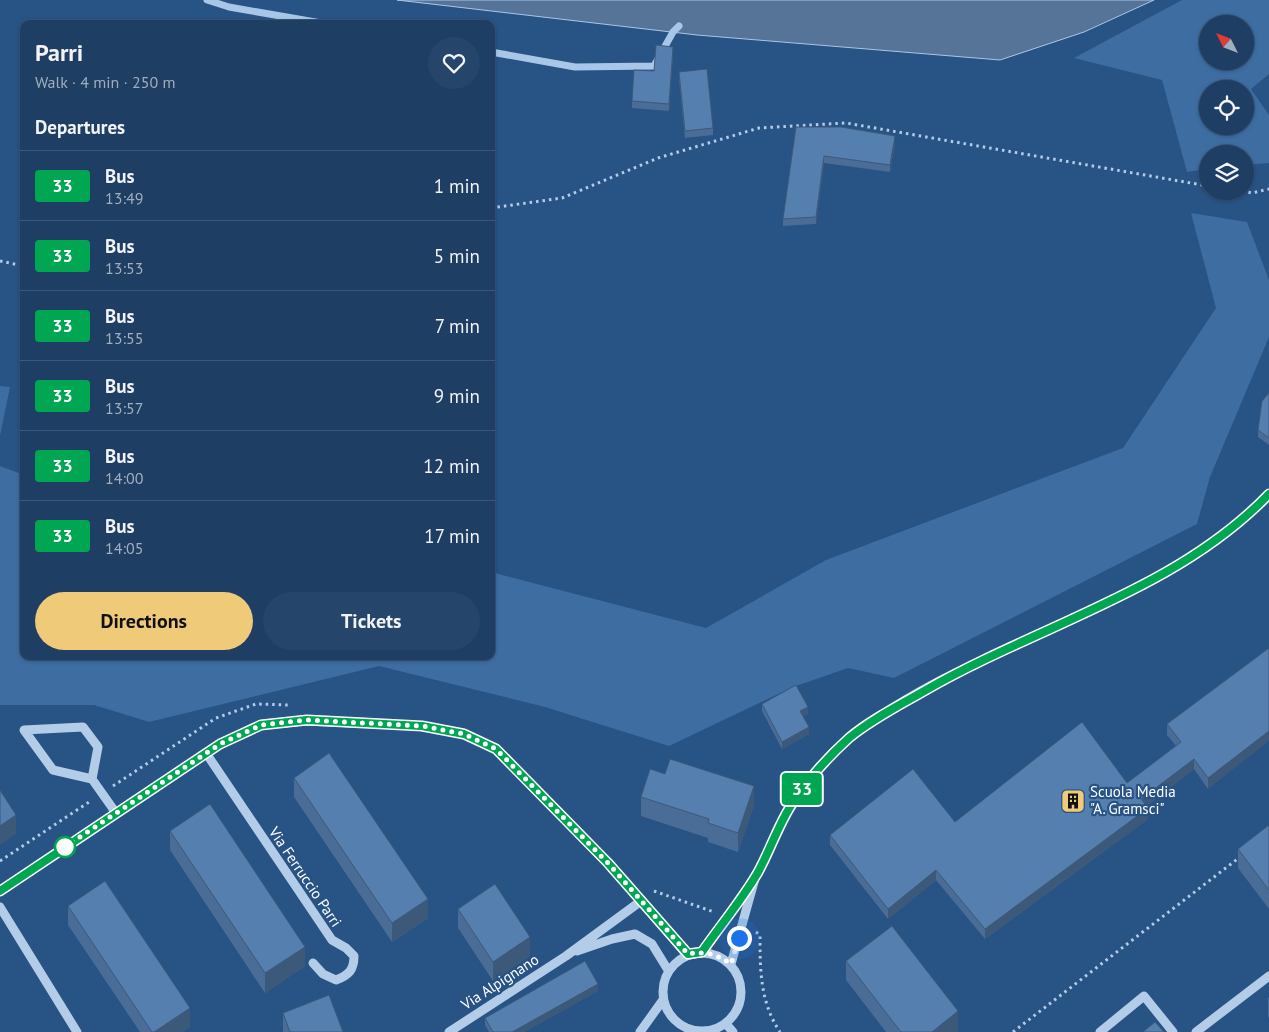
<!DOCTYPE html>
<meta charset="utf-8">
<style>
:root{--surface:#1e3e64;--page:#26456a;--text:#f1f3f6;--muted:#a1aebf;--line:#3c5778;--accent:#efca79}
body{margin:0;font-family:"PT Sans",sans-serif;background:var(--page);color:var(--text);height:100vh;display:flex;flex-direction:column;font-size:19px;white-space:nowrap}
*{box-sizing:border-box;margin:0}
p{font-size:16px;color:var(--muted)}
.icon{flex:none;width:28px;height:28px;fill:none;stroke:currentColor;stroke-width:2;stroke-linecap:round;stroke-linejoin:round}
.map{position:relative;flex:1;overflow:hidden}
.panel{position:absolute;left:20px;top:20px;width:475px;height:640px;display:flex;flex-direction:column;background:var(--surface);border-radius:10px;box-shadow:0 1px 4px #0004,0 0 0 1px var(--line)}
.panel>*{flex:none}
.badge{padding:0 10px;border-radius:4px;font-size:18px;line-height:32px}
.needle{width:32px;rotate:312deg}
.controls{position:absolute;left:1199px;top:15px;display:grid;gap:10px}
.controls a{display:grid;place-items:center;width:55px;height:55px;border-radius:50%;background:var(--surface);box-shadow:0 1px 4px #0004,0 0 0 1px var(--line);font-size:25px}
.you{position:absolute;width:25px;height:25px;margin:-12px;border:4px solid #fff;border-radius:50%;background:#1a73e8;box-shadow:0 0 0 8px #1a73e833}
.map>.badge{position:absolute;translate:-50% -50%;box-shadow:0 0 0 2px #fff}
h2{padding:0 15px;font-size:19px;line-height:45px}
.round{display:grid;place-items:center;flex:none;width:52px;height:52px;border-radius:26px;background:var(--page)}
.headline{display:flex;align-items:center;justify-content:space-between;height:85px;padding:0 15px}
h1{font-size:24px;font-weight:700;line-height:38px}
.cta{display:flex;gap:10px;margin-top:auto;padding:10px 15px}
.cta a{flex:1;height:58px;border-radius:30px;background:var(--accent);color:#111;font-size:20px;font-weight:700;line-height:58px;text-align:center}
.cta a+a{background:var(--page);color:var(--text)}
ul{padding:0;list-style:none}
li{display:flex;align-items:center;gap:15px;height:70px;padding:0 15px;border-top:1px solid var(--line)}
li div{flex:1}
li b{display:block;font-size:19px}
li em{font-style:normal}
li .badge{min-width:55px;font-weight:700;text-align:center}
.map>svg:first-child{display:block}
.green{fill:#3d6da1;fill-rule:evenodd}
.water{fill:#567497;stroke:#a8c7e8}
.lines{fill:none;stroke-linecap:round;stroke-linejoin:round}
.stream{stroke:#a8c7e8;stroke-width:7}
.path{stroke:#b3cce7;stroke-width:3;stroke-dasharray:2.5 4;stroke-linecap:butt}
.minor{stroke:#b3cce7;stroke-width:9}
.wall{fill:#496d96}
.shaded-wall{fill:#3c597a}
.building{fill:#557fae;stroke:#3c597a}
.line-casing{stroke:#fff;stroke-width:11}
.line{stroke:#00a651;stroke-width:8}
.walk{stroke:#fff;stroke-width:5;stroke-dasharray:0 9}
.stop-dot{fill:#fff;stroke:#00a651;stroke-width:2.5}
.labels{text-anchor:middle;stroke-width:4.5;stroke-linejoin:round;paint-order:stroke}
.poi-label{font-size:15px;fill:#fff;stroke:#285385;text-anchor:start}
.street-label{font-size:15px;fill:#fff;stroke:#285385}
</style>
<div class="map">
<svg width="1269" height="1032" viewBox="0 0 1269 1032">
<rect width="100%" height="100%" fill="#285385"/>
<path class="green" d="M 1182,0 L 1269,0 L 1269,74 L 1251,89 L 1269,115 L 1269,163 L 1245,165 L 1245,154 L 1208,154 L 1207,169 L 1187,172 L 1162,80 L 1074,58 ZM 1208,24 L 1245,24 L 1245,61 L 1208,61 ZM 1208,89 L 1245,89 L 1245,126 L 1208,126 Z
M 1191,213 L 1247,222 L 1269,280 L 1269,337 L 1210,477 L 1197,524 L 894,678 L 848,668 L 793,687 L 669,746 L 545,707 L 379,666 L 149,722 L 94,705 L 0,705 L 0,466 L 24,475 L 24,656 L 491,656 L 491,572 L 706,628 L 826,560 L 1123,448 L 1216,308 Z
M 0,386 L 10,387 L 0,436 Z"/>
<path class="water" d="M 397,0 L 1154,0 L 1084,32 L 1000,60 L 697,35 Z"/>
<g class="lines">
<path class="stream" d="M 207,0 L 229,7 L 327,24
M 491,52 L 575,67 L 654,66 L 673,32 L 679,26"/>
<path class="path" d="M 1242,191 L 1252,193 L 1269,189
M 491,208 L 562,198 L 658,158 L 759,128 L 846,123 L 1208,186
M 0,261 L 24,266
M 113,786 L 216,718 L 256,704 L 289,705
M 0,861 L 89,802
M 654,891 L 714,912
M 756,932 L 760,935 C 760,970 760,1002 780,1032
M 1013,1032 L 1240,857"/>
<path class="minor" d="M 206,753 L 332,940 L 346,948 L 354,956 C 354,970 349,975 336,980 L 323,974 L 313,963
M 92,779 L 98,747 L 83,727 L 24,730 L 53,770 L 92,779 L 116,813
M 0,891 L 220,744 L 261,725 L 307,721 L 422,726 L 464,734 L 496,749 L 608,863 L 687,955
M 0,907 L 77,1032
M 577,951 L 612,939 L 635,934 L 652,944 L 668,970
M 702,951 C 720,926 741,901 756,874 C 769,853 777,828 790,807 C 806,781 828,755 852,736 C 978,638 1158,610 1269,494
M663 992a39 39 0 1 1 78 0a39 39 0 1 1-78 0Z
M 731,964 L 754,882
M 726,1024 L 733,1032
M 449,1032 L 566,956 L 641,901
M 640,1032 L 663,1000
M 1100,1032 L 1144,996 L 1173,1032
M 1196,1032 L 1269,976"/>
</g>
<path class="wall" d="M 673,54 L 669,111 L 632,108 L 632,101 Z
M 679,72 L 713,128 L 713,135 L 685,138 L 679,79 Z
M 796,127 L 895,143 L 890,172 L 824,163 L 816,224 L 783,226 L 783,219 Z
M 1269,393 L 1269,445 L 1258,437 L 1258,430 Z
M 1269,648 L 1208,789 L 1194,769 L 1146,806 L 1148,819 L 985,939 L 936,880 L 888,919 L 830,845 L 830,835 L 955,822 L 1127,783 L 1176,746 L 1167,735 L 1167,724 Z
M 762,704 L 808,714 L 803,716 L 809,734 L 782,749 L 762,711 Z
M 294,778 L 428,918 L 392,942 L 294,797 Z
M 641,797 L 754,805 L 738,852 L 708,842 L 708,838 L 641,816 Z
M 1269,825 L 1269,909 L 1238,868 L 1238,849 Z
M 170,831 L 305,966 L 265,993 L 170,850 Z
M 68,906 L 190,1027 L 182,1032 L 140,1032 L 68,925 Z
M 458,909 L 530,956 L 493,981 L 458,928 Z
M 846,961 L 958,1031 L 957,1032 L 886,1032 L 846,980 Z
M 598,991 L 524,1032 L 489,1032 L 485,1025 L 485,1018 Z
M 1269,997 L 1269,1018 L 1268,1017 L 1268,998 Z
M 283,1013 L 343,1032 L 283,1032 Z"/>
<path class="shaded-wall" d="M 673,47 L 673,54 L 669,111 L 669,104 Z
M 895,136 L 895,143 L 890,172 L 890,165 Z
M 824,156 L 824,163 L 816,224 L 816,217 Z
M 808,707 L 808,714 L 800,718 L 800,711 Z
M 809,727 L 809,734 L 782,749 L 782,742 Z
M 1269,731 L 1269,741 L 1208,789 L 1208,778 Z
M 1194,759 L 1194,769 L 1141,809 L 1141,799 Z
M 754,786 L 754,805 L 738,852 L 738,833 Z
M 1148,808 L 1148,819 L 985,939 L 985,929 Z
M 16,815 L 16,834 L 0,845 L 0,826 Z
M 936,870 L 936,880 L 888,919 L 888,909 Z
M 428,899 L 428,918 L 392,942 L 392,923 Z
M 530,937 L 530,956 L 493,981 L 493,962 Z
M 305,947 L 305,966 L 265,993 L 265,973 Z
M 598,984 L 598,991 L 524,1032 L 512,1032 Z
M 190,1008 L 190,1027 L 182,1032 L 154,1032 Z
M 958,1011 L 958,1031 L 957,1032 L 932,1032 Z"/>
<path class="building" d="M 656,45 L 673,47 L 669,104 L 632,101 L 634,70 L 654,71 Z
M 707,69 L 713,128 L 685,131 L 679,72 Z
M 796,127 L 841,127 L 895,136 L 890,165 L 824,156 L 816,217 L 783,219 Z
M 1269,393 L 1269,438 L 1258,430 L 1262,401 Z
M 1269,648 L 1269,731 L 1208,778 L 1194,759 L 1141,799 L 1148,808 L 985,929 L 936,870 L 888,909 L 830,835 L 913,769 L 955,822 L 1082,722 L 1127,783 L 1181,742 L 1167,724 Z
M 796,685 L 808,707 L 800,711 L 809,727 L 782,742 L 762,704 Z
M 329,753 L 428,899 L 392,923 L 294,778 Z
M 670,759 L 754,786 L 738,833 L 708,823 L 709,819 L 641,797 L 650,769 L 665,774 Z
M 0,790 L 16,815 L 0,826 Z
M 210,804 L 305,947 L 265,973 L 170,831 Z
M 1269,825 L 1269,890 L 1238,849 Z
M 105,881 L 190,1008 L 154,1032 L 152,1032 L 68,906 Z
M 495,884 L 530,937 L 493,962 L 458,909 Z
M 892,926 L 958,1011 L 932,1032 L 901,1032 L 846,961 Z
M 585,961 L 598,984 L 512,1032 L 493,1032 L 485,1018 Z
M 329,995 L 343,1032 L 290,1032 L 283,1013 Z
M 1155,1022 L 1164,1032 L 1143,1032 Z"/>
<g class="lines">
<g class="line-casing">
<path id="line" d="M 0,891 L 220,744 L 261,725 L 307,720 L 422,726 L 464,734 L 496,749 L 608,863 L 688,954 L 702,952 C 720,926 741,901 757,874 C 769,853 777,828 790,807 C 806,781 827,758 849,738 C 872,719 900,705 926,690 C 1039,625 1177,590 1269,494"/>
</g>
<use href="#line" class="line"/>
<path class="walk" d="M 65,847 L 220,744 L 261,725 L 307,720 L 422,726 L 464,734 L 496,749 L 608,863 L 688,954 C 706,951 716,954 731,964 L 739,938"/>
</g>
<defs>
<g id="building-square" transform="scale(1.25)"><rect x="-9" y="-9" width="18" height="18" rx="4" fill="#efca79" stroke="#285385"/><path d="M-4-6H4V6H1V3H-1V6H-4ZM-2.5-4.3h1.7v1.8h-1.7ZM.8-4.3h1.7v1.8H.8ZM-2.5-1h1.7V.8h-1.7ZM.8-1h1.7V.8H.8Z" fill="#111"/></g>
</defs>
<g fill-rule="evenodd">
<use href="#building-square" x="1073" y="801"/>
</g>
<circle class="stop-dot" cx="65" cy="847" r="10"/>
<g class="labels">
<g class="poi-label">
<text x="1090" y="797">Scuola Media<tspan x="1090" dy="17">"A. Gramsci"</tspan></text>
</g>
<g class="street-label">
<text transform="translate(305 877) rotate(56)" y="5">Via Ferruccio Parri</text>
<text transform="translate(500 982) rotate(-33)" y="5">Via Alpignano</text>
</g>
</g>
</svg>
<div class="controls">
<a><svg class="needle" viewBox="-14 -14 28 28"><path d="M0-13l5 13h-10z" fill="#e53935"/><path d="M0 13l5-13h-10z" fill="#a1aebf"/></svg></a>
<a><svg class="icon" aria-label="locate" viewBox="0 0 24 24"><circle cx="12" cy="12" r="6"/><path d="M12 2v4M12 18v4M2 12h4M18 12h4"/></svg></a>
<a><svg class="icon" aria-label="layers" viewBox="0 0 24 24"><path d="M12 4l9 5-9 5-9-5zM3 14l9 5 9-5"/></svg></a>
</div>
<div class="you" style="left:739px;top:938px"></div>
<b class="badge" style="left:802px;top:789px;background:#00a651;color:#fff">33</b>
<section class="panel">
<div class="headline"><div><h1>Parri</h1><p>Walk · 4 min · 250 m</p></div><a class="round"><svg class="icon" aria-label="heart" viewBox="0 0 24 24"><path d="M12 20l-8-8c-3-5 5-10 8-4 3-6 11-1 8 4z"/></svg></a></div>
<h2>Departures</h2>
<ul>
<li><span class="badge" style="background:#00a651;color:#fff">33</span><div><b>Bus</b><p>13:49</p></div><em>1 min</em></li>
<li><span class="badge" style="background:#00a651;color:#fff">33</span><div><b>Bus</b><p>13:53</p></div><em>5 min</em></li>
<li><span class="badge" style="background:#00a651;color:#fff">33</span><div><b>Bus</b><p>13:55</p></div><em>7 min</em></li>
<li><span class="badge" style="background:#00a651;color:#fff">33</span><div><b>Bus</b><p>13:57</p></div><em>9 min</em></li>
<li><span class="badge" style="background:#00a651;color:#fff">33</span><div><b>Bus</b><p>14:00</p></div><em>12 min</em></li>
<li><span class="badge" style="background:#00a651;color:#fff">33</span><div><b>Bus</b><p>14:05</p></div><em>17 min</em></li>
</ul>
<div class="cta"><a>Directions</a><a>Tickets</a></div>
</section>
</div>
